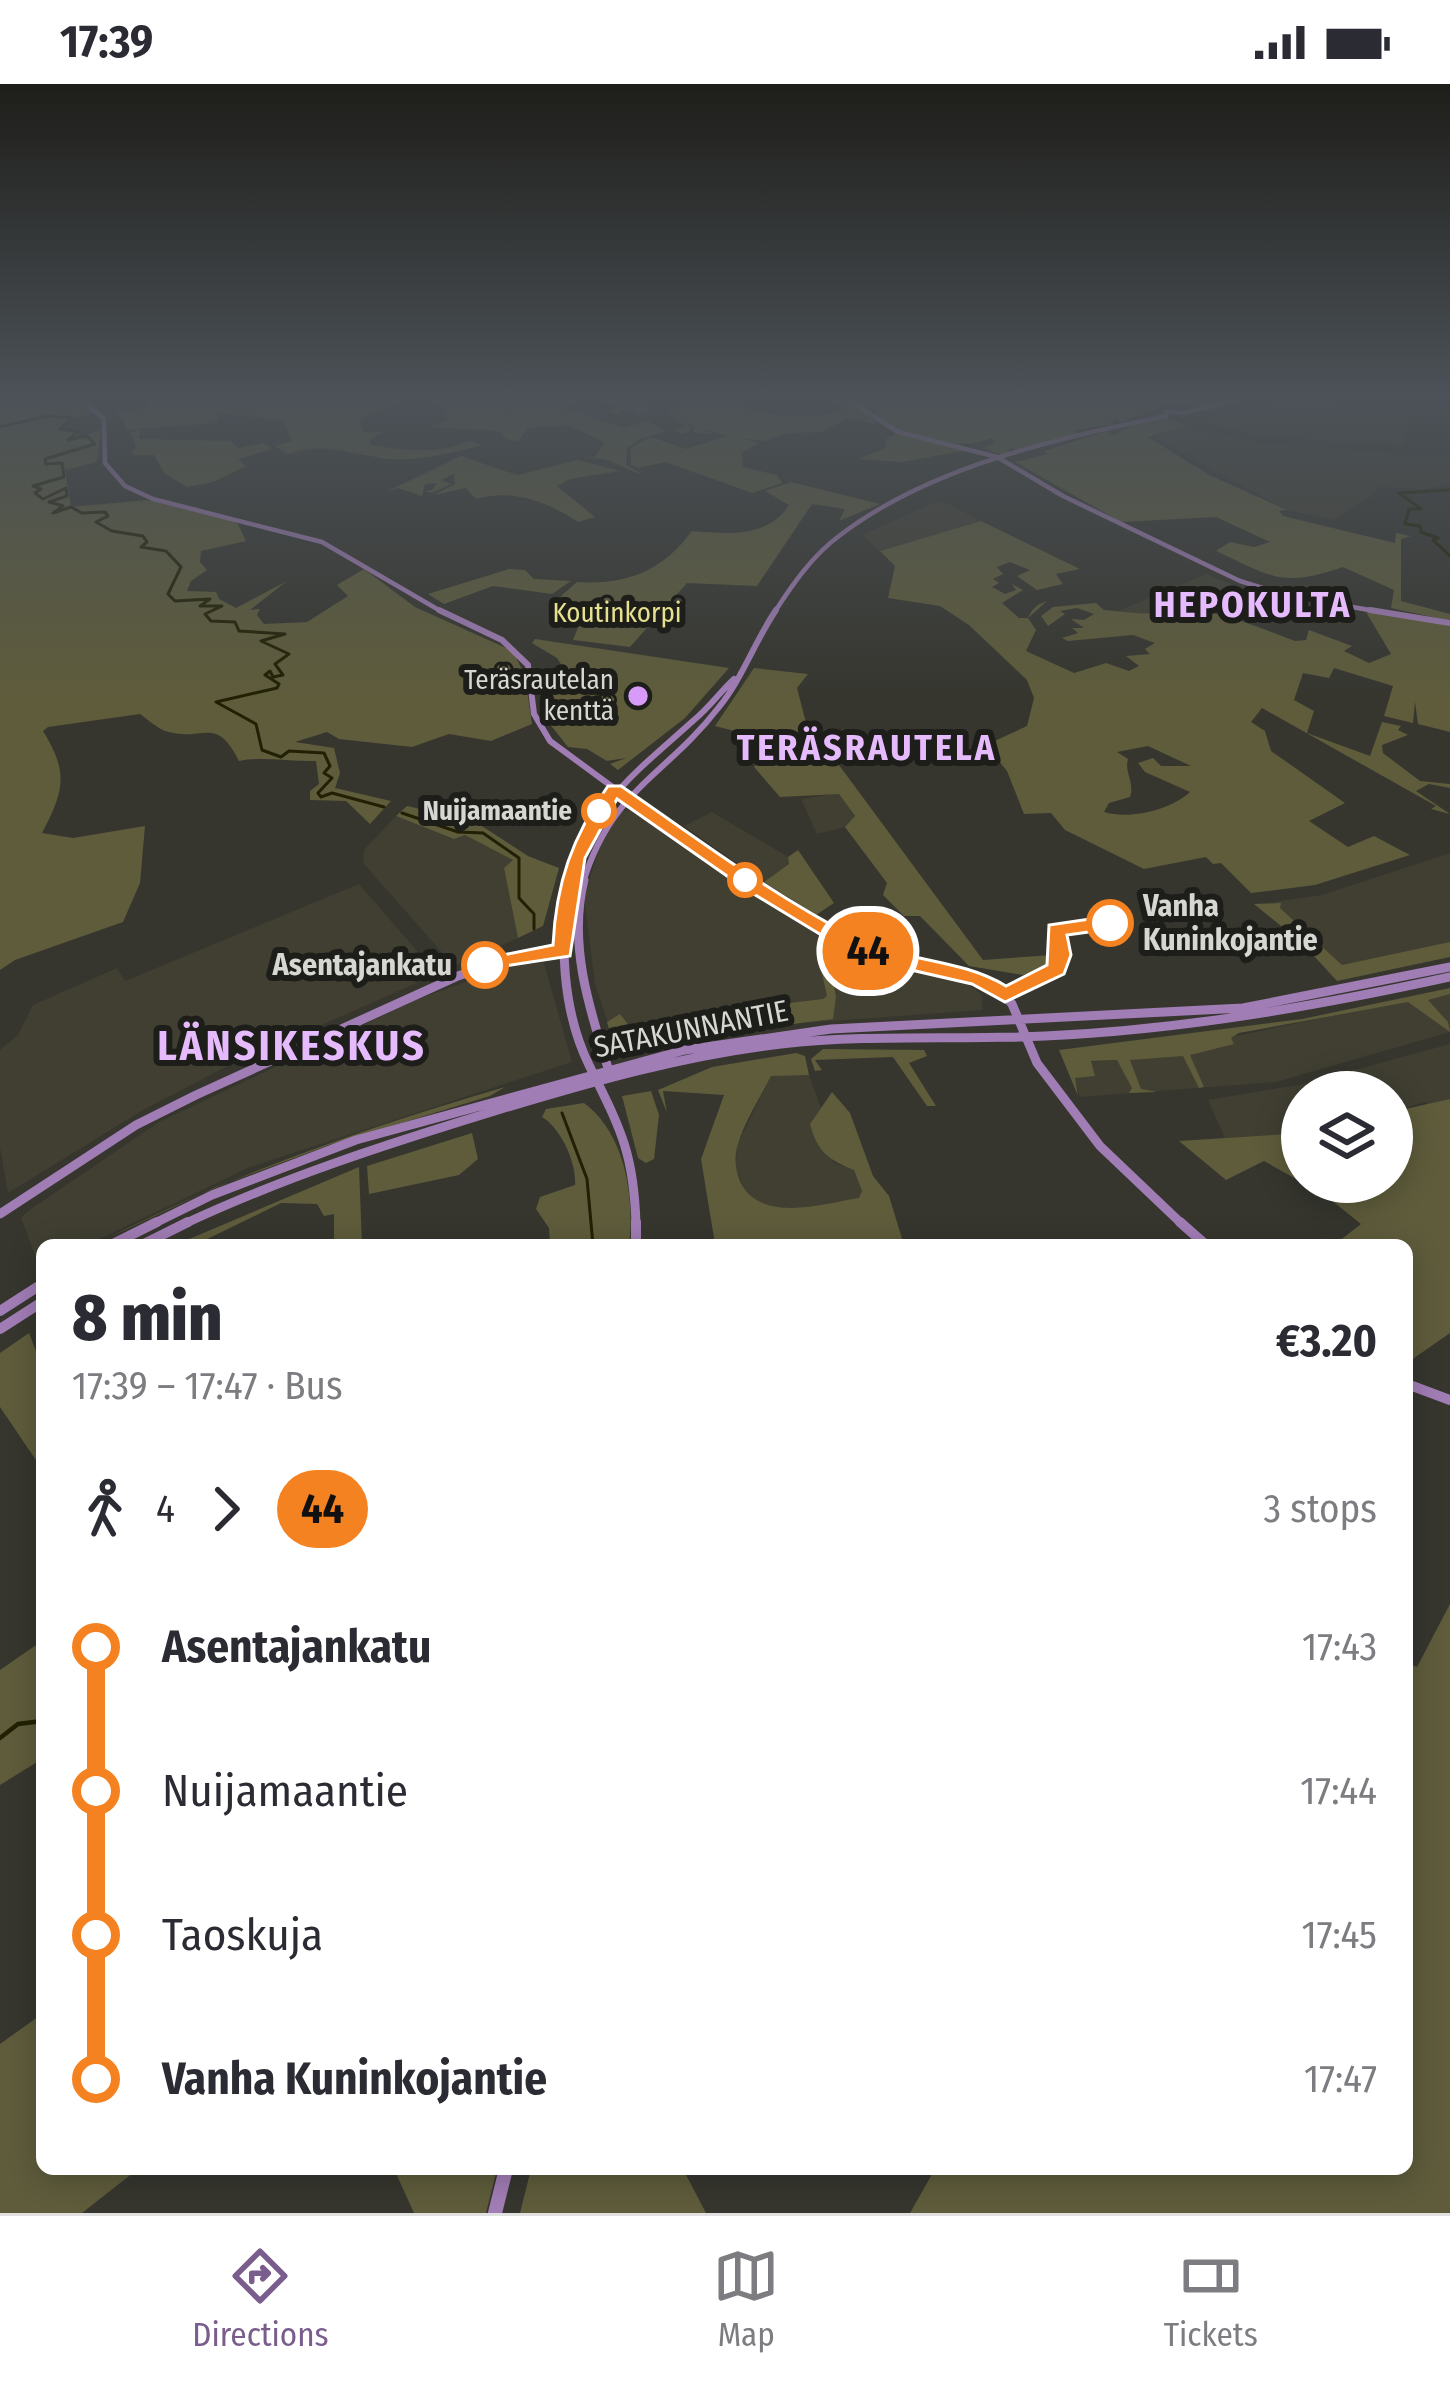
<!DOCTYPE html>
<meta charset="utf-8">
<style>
:root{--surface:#fff;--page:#f7f7f7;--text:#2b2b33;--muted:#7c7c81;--line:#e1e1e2;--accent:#795d8c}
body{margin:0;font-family:"Fira Sans Condensed",sans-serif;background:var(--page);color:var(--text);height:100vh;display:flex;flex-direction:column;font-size:45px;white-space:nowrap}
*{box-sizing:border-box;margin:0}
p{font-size:39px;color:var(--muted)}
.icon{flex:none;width:66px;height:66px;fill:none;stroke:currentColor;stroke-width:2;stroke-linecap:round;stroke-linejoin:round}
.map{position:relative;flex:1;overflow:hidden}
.drawer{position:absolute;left:36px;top:1155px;width:1377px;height:936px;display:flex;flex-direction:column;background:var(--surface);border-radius:18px;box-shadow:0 6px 30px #0003}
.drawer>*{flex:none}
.badge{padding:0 24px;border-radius:39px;font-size:42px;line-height:78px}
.fabs{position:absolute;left:1281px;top:987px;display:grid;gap:24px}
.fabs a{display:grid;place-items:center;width:132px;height:132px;border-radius:50%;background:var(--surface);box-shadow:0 6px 30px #0003;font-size:60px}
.map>.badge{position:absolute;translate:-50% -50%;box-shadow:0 0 0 6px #fff}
.legs{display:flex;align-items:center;gap:18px;height:132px;padding:0 36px;font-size:39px}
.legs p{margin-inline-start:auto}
.overview{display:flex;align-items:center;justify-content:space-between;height:204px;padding:0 36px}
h1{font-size:66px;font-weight:800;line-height:90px}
ul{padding:0 36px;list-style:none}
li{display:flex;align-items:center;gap:42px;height:144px;font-size:45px}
li i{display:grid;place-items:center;width:18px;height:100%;margin:0 15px;background:currentColor}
li i::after{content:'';width:30px;height:30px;margin:-15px;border:9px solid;border-radius:50%;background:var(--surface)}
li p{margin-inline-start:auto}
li:first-child i{background:linear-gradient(#0000 50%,currentColor 0)}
li:last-child i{background:linear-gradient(currentColor 50%,#0000 0)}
.status{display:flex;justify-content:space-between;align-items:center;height:84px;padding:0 60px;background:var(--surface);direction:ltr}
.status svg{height:33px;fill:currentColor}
.tab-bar{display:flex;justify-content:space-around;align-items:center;height:168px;border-top:3px solid var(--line);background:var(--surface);font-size:33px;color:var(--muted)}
.tab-bar a{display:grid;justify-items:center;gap:6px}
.tab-bar .active{color:var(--accent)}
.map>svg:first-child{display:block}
.built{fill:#403f32}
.green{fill:#5e5c3b;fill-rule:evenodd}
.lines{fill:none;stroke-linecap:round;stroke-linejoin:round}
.stream-far1{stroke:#222004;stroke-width:3}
.stream{stroke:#222004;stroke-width:4.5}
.secondary-far4{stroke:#a17db5;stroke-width:4.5}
.secondary-far3{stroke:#a17db5;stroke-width:6}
.secondary-far2{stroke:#a17db5;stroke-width:9}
.secondary-far1{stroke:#a17db5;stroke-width:10}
.secondary{stroke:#a17db5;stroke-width:14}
.line-1{fill:#f58220;stroke:#fff;stroke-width:3}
.poi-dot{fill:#d89af8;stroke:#1d1d1a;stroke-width:4.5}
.stop-1-dot{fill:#fff;stroke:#f58220;stroke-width:6}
.labels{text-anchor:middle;stroke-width:12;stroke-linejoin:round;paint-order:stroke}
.far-park-label{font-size:27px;fill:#e6e18f;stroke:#1d1d1a}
.far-poi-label{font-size:27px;fill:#d6d6d2;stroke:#1d1d1a;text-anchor:end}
.far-stop-label{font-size:27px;font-weight:bold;fill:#d6d6d2;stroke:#1d1d1a;text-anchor:end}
.stop-label{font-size:30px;font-weight:bold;fill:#d6d6d2;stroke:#1d1d1a;text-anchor:start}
.street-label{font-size:30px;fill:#d6d6d2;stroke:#1d1d1a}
.far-district-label{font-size:36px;font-weight:bold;letter-spacing:3px;fill:#e6bbfd;stroke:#1d1d1a}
.district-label{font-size:42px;font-weight:bold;letter-spacing:3px;fill:#e6bbfd;stroke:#1d1d1a}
</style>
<div class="status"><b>17:39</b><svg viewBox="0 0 49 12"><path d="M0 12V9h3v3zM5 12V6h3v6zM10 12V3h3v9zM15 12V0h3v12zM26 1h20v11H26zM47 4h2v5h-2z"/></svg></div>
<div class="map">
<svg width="1450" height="2129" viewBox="0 0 1450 2129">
<rect width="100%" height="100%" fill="#36362f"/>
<path class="built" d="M 1291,315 L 1322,315 L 1411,333 L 1401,362 L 1259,352 L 1194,335 Z
M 1184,342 L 1258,359 L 1450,374 L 1450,399 L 1425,405 L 1378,403 L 1370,413 L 1332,436 L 1287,426 L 1153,352 Z
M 940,416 L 981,437 L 879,467 L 862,451 Z
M 1206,490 L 1249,507 L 1225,517 L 1208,509 L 1130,543 L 1109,531 Z
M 839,709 L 855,733 L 845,743 L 817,750 L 801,715 Z
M 631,726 L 833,858 L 861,872 L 969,901 L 981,910 L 983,926 L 733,944 L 669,955 L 637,954 L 616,963 L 595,900 L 584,814 L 601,758 L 619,728 Z
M 712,728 L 788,773 L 789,780 L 764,798 L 684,742 Z
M 396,732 L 454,755 L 465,751 L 514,776 L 504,785 L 518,854 L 454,882 L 363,779 L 364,766 Z
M 1450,769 L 1450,863 L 1347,886 L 1273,818 L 1322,811 Z
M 359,800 L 437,890 L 222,985 L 143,1026 L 8,1109 L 0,1064 L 0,966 L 18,951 L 33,921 L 117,884 L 125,897 Z
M 523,878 L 544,879 L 572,978 L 250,1083 L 87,1161 L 42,1161 L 42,1184 L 38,1179 L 21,1134 L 28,1127 L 159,1038 L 418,915 Z
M 1450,907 L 1450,948 L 1276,998 L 1080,1013 L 1068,979 L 1122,976 Z
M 1450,960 L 1450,1015 L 1429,1021 L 1425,1018 L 1392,1028 L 1392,1008 L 1302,1008 L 1302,1049 L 1225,1054 L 1208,1016 L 1303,1000 Z
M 778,987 L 809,991 L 821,1024 L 810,1040 L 834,1079 L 854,1086 L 862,1107 L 860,1114 L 788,1154 L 743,1102 L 735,1082 L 738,1059 L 771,992 Z"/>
<path class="green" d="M 76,315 L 92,329 L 70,336 L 65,345 L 73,346 L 78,353 L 101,346 L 97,378 L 65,386 L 71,423 L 147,416 L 237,438 L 246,457 L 201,467 L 200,478 L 207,486 L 191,497 L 187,507 L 216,508 L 219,515 L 236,524 L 287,497 L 250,526 L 260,525 L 257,531 L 264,540 L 307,538 L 348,512 L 337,501 L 364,485 L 415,523 L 513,567 L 525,592 L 532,640 L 491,657 L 449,650 L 412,663 L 339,655 L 327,648 L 295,658 L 334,664 L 340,689 L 335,704 L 391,717 L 370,740 L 346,717 L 310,716 L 310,707 L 319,700 L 316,677 C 290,678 263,672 239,677 C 215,630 204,659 165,647 C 157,644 147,635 140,630 L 48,643 L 43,647 C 69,689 64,707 42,749 L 73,754 L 145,742 L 140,799 L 123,838 L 15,876 L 0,886 L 0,320 Z
M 151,315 L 405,315 L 359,336 L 364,348 L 382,348 L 369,357 L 371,361 C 402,366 440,371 469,357 L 482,361 C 451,369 422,377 390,375 C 350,371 329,357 288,370 L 275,362 L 292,357 L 284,337 L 219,329 L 216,339 L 126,346 L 123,335 L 114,330 L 148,323 Z
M 422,315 L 637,315 L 650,318 L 647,328 L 635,332 L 637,328 L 629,324 L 620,327 L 623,332 L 607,328 L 622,321 L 583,315 L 561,322 L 624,344 L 648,337 L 666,347 L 638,356 L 627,364 L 626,381 L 641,389 L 637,389 L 605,375 L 579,372 L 595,373 L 605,358 L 567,341 L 528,344 L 519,357 L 505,355 L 500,347 L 428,343 L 449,336 L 445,322 Z
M 708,315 C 759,324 791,343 843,325 L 826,315 C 849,316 862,320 876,340 L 849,334 L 821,348 L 788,349 L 763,357 L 738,353 L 759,359 L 742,368 L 743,383 L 777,391 L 782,399 L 752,409 L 666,378 L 638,384 L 631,381 L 631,364 L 651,353 L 686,365 L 728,352 L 700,344 L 713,350 L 693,348 L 695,343 L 687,338 L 690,347 L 682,350 L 675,346 L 685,341 L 662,328 L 650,331 L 662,327 L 684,338 L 666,326 Z
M 853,315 L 1222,316 L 1234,315 L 1189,325 L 1201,320 L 1152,320 L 1159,324 L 1121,338 L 1117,334 L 1109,337 L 1113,340 L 1074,346 L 1078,349 L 1015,367 L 1014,363 L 1003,371 L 984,364 L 996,358 L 990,354 C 968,367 915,356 892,344 C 878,337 885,335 875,325 Z
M 1165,334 L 1186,341 L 1148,353 L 1209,391 L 1287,426 L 1279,427 L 1283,432 L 1395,459 L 1396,449 L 1411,452 L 1401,455 L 1401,517 L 1450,530 L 1450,537 L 1391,524 L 1394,506 L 1343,483 C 1282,504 1272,493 1216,467 L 1230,458 L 1254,463 L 1270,458 L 1216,433 L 1121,438 L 1015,378 L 1048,370 L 1044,367 L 1107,347 L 1113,351 L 1138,339 Z
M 141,345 L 141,346 L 139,354 L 139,355 L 230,357 L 239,364 L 263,359 L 272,365 L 238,375 L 246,382 L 213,398 L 187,403 L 165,390 L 154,371 L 132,371 L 136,362 L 131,349 Z
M 896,350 L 963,362 L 972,365 L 902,378 L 859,375 L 885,364 L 886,355 Z
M 461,372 L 517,391 L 578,376 L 620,387 L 570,395 L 557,402 L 595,433 L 578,438 C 548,418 511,404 476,415 L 466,404 L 434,411 L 455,400 L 454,390 L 441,396 L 451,400 L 432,409 L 424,407 L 432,406 L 437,399 L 425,400 L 422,412 L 398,404 L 386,408 Z
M 791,398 L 880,420 L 839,437 L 845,425 L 812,420 L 757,502 L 687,499 L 630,563 L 573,556 L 584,529 L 561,512 L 577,498 C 628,501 662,487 692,447 C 728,450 768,454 789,421 L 765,407 Z
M 981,437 L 1080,485 L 1056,490 L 1063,500 L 1037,506 L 1017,492 L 1030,486 L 1010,478 L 997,483 L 1003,490 L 993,495 L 999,499 L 992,503 L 1005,510 L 1016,506 L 1012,500 L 1023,506 L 1002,519 L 1019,534 L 1028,534 C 1032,525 1037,520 1047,517 L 1028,534 L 1036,546 L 1026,567 L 1074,589 L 1106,579 L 1129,587 L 1139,582 L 1126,572 L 1150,570 L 1145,565 L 1155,559 L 1133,551 L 1068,557 L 1062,554 L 1078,549 L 1072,544 L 1084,544 L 1071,535 L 1084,536 L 1094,530 L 1077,524 L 1060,527 L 1065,530 L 1048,542 L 1041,532 L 1053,523 L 1096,519 L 1104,526 C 1119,527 1148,532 1159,528 C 1170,525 1174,523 1186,525 C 1224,528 1260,544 1295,557 L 1306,556 L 1309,546 L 1352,562 L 1344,567 L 1369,579 L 1391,570 L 1366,528 L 1345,523 L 1450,541 L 1450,648 L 1418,640 L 1415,618 L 1413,639 L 1384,632 L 1393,602 L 1334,584 L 1329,594 L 1303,589 L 1294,616 L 1314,627 L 1307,649 L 1370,672 L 1382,638 L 1401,642 L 1398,646 L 1408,651 L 1382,661 L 1383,669 L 1420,697 L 1450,700 L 1450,704 L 1429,700 L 1416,707 L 1450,730 L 1431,725 L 1436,722 L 1262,624 L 1251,638 L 1265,647 L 1271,667 L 1345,719 L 1309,737 L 1348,763 L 1374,752 L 1410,771 L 1315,801 L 1251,809 L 1221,779 L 1213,780 L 1206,773 L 1144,785 L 1065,746 L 1051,729 L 1024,730 L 1007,687 L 986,661 L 1027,642 L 1034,614 L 1027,596 L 969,541 L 940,522 L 888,514 L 895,482 L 880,467 ZM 1148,662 L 1191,682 L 1161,682 L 1153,674 L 1138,679 L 1145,688 L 1190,708 C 1171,726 1129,736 1104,728 L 1109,719 L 1130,713 C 1135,698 1124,689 1128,675 L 1117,668 Z
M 509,485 L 525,486 L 534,495 L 571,497 L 552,510 L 493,502 L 444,520 L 428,510 Z
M 535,555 L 729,584 L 685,634 L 618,686 L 610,680 L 626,674 L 607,677 L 587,665 L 568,663 L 549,639 L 541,598 L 566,588 L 557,574 L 532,559 Z
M 754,584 L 808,590 L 797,604 L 805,635 L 983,876 L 1052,871 L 1043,885 L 1023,891 L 969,882 L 920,832 L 904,832 L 883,811 L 887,799 L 845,743 L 855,732 L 839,710 L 780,713 L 754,683 L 765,672 L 750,651 L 715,642 Z
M 407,722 L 474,737 L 528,772 L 559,784 L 543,842 L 518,854 L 504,784 L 513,776 L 465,751 L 454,755 L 396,732 Z
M 798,766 L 834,819 L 816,831 L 764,798 L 789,780 L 788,773 Z
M 1281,819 L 1280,824 L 1342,881 L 1450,858 L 1450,873 L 1337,897 L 1302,859 L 1254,820 Z
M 824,849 L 846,865 L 828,868 L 836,913 L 833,935 L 669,955 L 648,950 L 614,962 L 607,938 L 620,930 L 634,948 L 670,944 L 676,934 L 689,931 L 823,915 L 827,912 L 816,863 L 825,863 Z
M 1450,904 L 1450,910 L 1428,916 L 1448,938 L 1450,948 L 1408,918 L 1239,949 L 1231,954 L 1234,960 L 1190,971 L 1204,1003 L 1199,1004 L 1183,972 L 1130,976 L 1141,1005 L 1157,1008 L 1129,1009 L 1132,1004 L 1117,976 L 1091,977 L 1095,992 L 1075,994 L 1078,1012 L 1059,966 L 1302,935 Z
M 823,965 L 924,966 L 927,972 L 909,979 L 936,1022 L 927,1022 L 893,973 L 815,976 L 822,986 L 815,987 L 811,975 Z
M 796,969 L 805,972 L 809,991 L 771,992 C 760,1014 745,1037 738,1060 C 734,1073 735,1084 740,1097 C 760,1140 822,1120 859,1114 L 862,1107 L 854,1086 C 828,1076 817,1067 810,1040 L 832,1008 L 850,1029 L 873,1092 L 889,1112 L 904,1161 L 651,1161 L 715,1160 L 701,1075 L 724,1011 L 663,1007 L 667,1029 L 658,1006 L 712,983 Z
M 505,1003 L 490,1012 L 329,1061 L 216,1103 L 108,1154 C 236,1089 368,1043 505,1003 Z
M 651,1007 L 659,1031 L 654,1075 L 646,1079 L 638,1074 L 622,1012 Z
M 1450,1015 L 1450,1249 L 1407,1279 L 1407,1161 L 1334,1161 L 1361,1140 L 1326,1112 L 1264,1077 L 1226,1096 L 1179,1057 L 1302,1049 L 1302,1098 L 1392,1098 L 1392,1028 Z
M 584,1019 C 625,1049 635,1113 629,1161 L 550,1161 L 549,1144 L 536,1125 L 540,1113 L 575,1101 C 577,1080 561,1044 542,1033 L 546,1025 Z
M 472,1049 L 478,1075 L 459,1091 L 369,1110 L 367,1082 Z
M 359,1083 L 362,1161 L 334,1161 L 334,1130 L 324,1132 L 317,1120 L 281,1119 L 195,1161 L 175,1161 Z
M 29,1249 L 39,1275 L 42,1385 L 0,1323 L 0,1269 Z
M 1450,1520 L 1450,2129 L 910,2129 L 935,2085 L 1407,2085 L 1407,1579 L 1417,1583 Z
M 42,1557 L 42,1675 L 0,1701 L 0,1586 Z
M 42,1930 L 42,2085 L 138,2085 L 82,2129 L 0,2129 L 0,1960 Z
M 394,2085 L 497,2085 L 486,2129 L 414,2129 Z
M 531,2085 L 683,2085 L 706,2129 L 520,2129 Z"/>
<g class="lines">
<path class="stream-far1" d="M 72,335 L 60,345 L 78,348 L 68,356 L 87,352 L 95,360 L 45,375 L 46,380 L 62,379 L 64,393 L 33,402 L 41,405 L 35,409 L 43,415 L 66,404 L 67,412 L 49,418 L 63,422 L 53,429 L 71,423 L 82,429 L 105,428 L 108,432 L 96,438 L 110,446
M 0,343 L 47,332 L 71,334
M 1450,406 L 1399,409 L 1421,425 L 1409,425 L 1405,440 L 1420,442 L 1421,448 L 1438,454 L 1433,456 L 1450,472
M 112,447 L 143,452 L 147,458 L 141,463 L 166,467 L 181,483 L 168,510 L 175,517 L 210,515 L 200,522 L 222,522 L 205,530 L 211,537 L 235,538 L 239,547 L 285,550 L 261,557 L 289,570 L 275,580 L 283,591 L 273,593 L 270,587 L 265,591 L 279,600 L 277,604 L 216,618 L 256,640 L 262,666 L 281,673 L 289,667 L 324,669 L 330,682 L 324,689 L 332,694 L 318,709 L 321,713 L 332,709 L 384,723
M 402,729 L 458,748 L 483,749 L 519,774 L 519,814 L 534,830 L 534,845
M 562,1029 L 587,1095 L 593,1161"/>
<path class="stream" d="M 0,1654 L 18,1640 L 42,1637"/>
<path class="secondary-far4" d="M 81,315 L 104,335 L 105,379 L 125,402 L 153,415 L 322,458 L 444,529
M 847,315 L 898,348 L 997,373 L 1063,412 L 1240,497 L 1292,513 L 1388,529
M 774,529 C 792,501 812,472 839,452 C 930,382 1056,355 1166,332 L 1167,327 L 1183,329 L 1241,315"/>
<path class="secondary-far3" d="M 439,526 L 502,556 L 528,581 L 534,630 L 550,657 L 667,743 L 755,799
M 1370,526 L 1450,539
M 569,799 C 593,717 634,690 694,636 C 709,624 720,608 734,595
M 583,799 C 611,705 666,692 719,623 C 742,595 755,557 776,526"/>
<path class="secondary-far2" d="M 570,796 C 559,855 562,926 589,981 C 620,1044 634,1068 636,1141
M 584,796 C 568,859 589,924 608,984
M 750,796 L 855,862 L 978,894 L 1000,906 L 1012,920 L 1037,979 L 1100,1062 L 1183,1141
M 0,1130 L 136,1041 L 196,1011 L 458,892 L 519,871 L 566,867
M 151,1141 L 212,1111 L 356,1056 L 685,966 L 831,945 L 1243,924 L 1450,883
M 182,1141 C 284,1093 390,1059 498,1026 C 591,998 685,971 781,960 C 869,950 957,956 1045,952 C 1182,946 1317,922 1450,893"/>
<path class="secondary-far1" d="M 1180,1138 L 1206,1161
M 111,1161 L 157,1138
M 142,1161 L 188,1138
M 636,1161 L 636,1138
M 0,1227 L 42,1200
M 0,1245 L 42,1218
M 1407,1300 L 1450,1316"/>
<path class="secondary" d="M 495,2129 L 506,2085"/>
</g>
<linearGradient id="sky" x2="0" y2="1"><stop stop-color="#1e1e1a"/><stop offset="0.51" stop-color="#4c5258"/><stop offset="1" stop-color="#4c5258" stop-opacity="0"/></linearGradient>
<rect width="1450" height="613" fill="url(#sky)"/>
<path class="line-1" d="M 608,702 L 621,702 C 697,754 773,812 856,854 C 903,878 960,874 1006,902 L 1047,881 L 1049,841 L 1110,832 L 1120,839 L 1110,845 L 1067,851 L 1071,871 L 1064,890 L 1005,918 L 972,900 L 872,877 L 841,863 L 747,806 L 617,715 L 585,774 L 570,872 L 478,886 L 478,876 L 553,861 C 556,799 572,753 608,702 Z"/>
<circle class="poi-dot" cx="638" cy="612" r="12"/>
<g class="stop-1-dot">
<circle cx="599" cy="727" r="15"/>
<circle cx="745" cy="796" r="15"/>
<circle cx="1110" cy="839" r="21"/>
<circle cx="485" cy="881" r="21"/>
</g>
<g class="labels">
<g class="far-park-label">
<text x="617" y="538">Koutinkorpi</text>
</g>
<g class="far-poi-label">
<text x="614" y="605">Teräsrautelan<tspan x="614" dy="31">kenttä</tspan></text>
</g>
<g class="far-stop-label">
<text x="572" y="736">Nuijamaantie</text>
</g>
<g class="stop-label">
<text x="1143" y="832">Vanha<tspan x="1143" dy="34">Kuninkojantie</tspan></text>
<text x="452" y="891" text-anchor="end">Asentajankatu</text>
</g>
<g class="street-label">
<text transform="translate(691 945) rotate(-11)" y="10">SATAKUNNANTIE</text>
</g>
<g class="far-district-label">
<text x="1253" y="533">HEPOKULTA</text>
<text x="867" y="676">TERÄSRAUTELA</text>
</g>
<g class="district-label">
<text x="292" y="976">LÄNSIKESKUS</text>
</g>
</g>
</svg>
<div class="fabs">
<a><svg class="icon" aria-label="layers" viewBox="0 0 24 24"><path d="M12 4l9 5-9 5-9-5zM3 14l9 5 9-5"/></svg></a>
</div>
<b class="badge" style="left:868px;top:867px;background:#f58220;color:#111">44</b>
<section class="drawer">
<div class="overview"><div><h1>8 min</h1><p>17:39 – 17:47 · Bus</p></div><b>€3.20</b></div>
<div class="legs"><svg class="icon" aria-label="walk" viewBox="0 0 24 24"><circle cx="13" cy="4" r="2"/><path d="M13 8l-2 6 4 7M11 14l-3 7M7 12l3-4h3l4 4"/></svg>4<svg class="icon" aria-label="forward" viewBox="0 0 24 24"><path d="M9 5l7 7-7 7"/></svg><b class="badge" style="background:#f58220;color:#111">44</b><p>3 stops</p></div>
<ul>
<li><i style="color:#f58220"></i><b>Asentajankatu</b><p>17:43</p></li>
<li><i style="color:#f58220"></i><span>Nuijamaantie</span><p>17:44</p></li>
<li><i style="color:#f58220"></i><span>Taoskuja</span><p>17:45</p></li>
<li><i style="color:#f58220"></i><b>Vanha Kuninkojantie</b><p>17:47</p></li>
</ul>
</section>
</div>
<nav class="tab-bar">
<a class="active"><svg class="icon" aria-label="directions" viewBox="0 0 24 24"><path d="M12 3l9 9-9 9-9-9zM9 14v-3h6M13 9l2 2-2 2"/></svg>Directions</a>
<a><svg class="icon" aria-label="map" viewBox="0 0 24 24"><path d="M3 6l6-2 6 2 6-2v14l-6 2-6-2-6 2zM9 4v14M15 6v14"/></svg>Map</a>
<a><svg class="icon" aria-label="tickets" viewBox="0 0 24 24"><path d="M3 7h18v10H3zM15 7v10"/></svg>Tickets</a>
</nav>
